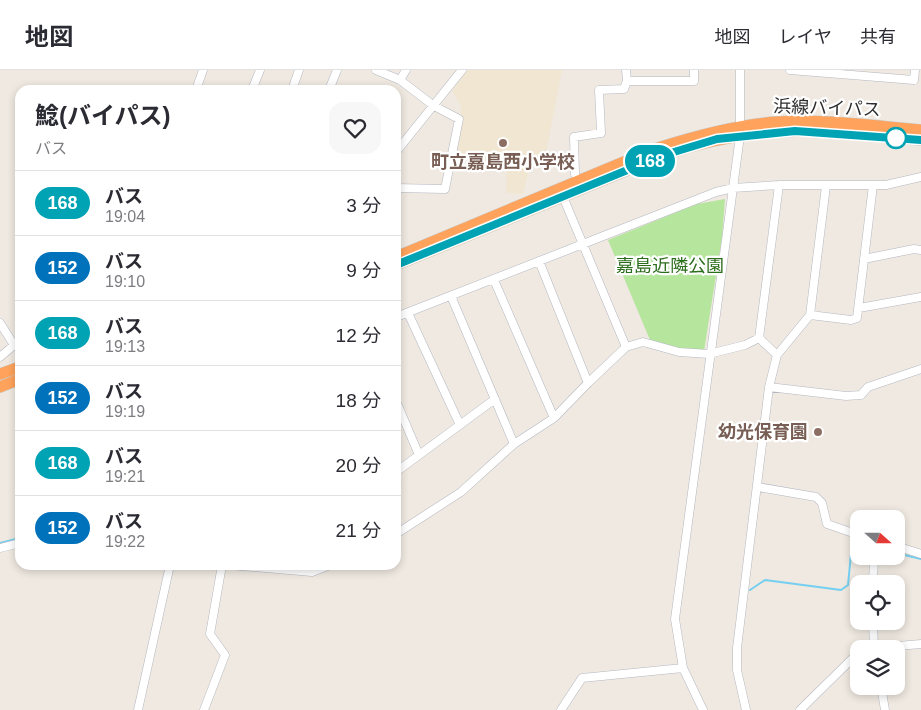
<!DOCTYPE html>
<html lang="ja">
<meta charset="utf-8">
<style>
:root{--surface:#fff;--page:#f7f7f7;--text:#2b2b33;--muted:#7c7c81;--line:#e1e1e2}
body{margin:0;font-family:Helvetica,"Noto Sans JP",sans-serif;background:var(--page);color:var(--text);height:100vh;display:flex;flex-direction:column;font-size:19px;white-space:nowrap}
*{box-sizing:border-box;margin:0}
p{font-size:16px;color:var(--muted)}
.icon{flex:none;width:28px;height:28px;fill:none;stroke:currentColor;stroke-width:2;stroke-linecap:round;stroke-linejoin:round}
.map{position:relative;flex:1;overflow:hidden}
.sheet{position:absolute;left:15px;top:15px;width:386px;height:485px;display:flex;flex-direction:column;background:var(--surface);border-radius:15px;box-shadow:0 2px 8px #0003}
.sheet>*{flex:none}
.badge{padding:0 10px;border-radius:16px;font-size:18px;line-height:32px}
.needle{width:32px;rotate:111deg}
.tools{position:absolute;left:850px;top:440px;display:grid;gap:10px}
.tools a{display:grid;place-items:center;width:55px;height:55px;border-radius:10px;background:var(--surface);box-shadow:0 2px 8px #0003;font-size:25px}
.map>.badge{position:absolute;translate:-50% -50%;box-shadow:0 0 0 2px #fff}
.round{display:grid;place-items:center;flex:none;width:52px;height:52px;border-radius:15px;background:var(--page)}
.overview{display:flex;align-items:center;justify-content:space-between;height:85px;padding:0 20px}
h1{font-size:24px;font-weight:700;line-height:38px}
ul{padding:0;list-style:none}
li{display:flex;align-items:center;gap:15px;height:65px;padding:0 20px;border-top:1px solid var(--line)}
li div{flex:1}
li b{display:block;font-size:19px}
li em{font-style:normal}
li .badge{min-width:55px;font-weight:700;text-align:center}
header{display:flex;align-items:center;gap:30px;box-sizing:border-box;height:70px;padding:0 25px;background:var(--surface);border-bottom:1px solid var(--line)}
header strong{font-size:24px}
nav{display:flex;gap:28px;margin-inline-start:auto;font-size:18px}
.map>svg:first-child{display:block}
.education{fill:#f0e6d1}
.green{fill:#b6e59e}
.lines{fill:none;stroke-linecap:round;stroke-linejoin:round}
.stream{stroke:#75cff0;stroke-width:2}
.minor-casing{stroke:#b4b7c1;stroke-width:9}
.highway-casing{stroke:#c9c9c9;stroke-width:12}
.minor{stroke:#fff;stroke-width:8}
.highway{stroke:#ffa35c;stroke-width:11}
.line-casing{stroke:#fff;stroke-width:11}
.line{stroke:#00a3b4;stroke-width:8}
.stop-dot{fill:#fff;stroke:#00a3b4;stroke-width:2.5}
.education-dot{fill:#8d6e63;stroke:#fff;stroke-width:2}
.labels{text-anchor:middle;stroke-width:4.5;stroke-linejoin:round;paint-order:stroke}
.street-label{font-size:18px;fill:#2e2e2e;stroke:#fff}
.education-label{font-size:18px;font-weight:bold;fill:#785e54;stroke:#fff}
.park-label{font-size:18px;fill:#2c6e1b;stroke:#fff}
</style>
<header>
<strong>地図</strong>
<nav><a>地図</a><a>レイヤ</a><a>共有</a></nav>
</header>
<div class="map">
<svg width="921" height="640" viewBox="0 0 921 640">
<rect width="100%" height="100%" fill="#efe9e1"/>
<path class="education" d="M 467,0 L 562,0 L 545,88 L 532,87 L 523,124 L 506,123 L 507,101 L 455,87 L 460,60 L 461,36 L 452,21 Z"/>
<path class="green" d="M 725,129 L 722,168 L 704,281 L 680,278 L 650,270 L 608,170 L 697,134 Z"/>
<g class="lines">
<path class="stream" d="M 0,473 L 20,468
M 896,483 L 921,489
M 750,520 L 765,510 L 841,520 L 848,515 L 852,473 L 859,472"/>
<g class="minor-casing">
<path id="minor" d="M 376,0 L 400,10 L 434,36 L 459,49 L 445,119 L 396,118
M 790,0 L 914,10 L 915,0
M 400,10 L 406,0
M 627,11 L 694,11 L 694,0
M 196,20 L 203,0
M 252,20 L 260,0
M 292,20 L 299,0
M 329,20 L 337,0
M 396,82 L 462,0
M 575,104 L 574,67 L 601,63 L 599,20 L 624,19 L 627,11 L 626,0
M 561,122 L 626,277
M 864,189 L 914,179 L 921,180
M 539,191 L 588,313
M 494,210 L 554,348
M 451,226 L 514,374
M 859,238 L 921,227
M 408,243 L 460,355
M 810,245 L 851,250 L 857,248 L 873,115
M 396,247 L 716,122 L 733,118 L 779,115 L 886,115 L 921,107
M 0,253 L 14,275
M 759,268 L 779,115
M 759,268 L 777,285
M 0,287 L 20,270
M 769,317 L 846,326 L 861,325 L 868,317 L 921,299
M 396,331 L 419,385
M 396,402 L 495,329
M 758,417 L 816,427 L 822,433 L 827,454 L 859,465
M 396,464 L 461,422 L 514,374 L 554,348 L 588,313 L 626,277 L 643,272 L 679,282 L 709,284 L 745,275 L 759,268
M 896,476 L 921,484
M 0,478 L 20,473
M 229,495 L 312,502 L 330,495
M 873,514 L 874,486
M 873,551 L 874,579
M 863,579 L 921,574
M 881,616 L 885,640
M 138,640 L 170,495
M 204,640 L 225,585 L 210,564 L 222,495
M 561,640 L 582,608 L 683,598
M 703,640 L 683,598 L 675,549 L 740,66 L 740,0
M 746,640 L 737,600 L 737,578 L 769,317 L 777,285 L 810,245 L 826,116
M 800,640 L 859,582"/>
</g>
<g class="highway-casing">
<path id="highway" d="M 396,187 L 655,79 C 695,66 735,55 777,52 C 825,49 873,56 921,60
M 396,195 L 664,85 C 707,70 750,62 795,61 C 837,60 880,66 921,70
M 0,304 L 20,297
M 0,317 L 20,309"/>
</g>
<use href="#minor" class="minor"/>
<use href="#highway" class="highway"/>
</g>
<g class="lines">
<g class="line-casing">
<path id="line" d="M 396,195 L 664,85 L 717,69 L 795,61 L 921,70"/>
</g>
<use href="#line" class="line"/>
</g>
<circle class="stop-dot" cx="896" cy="68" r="10"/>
<g class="education-dot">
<circle cx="503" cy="73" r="5"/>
<circle cx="818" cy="362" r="5"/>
</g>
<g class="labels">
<g class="street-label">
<text transform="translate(827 38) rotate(2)" y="6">浜線バイパス</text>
</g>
<g class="education-label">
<text x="503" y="98">町立嘉島西小学校</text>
<text x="808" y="368" text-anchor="end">幼光保育園</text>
</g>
<g class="park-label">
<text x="670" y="202">嘉島近隣公園</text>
</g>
</g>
</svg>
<div class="tools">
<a><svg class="needle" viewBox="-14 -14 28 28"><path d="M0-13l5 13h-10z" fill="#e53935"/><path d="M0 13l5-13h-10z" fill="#7c7c81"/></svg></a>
<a><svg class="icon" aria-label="locate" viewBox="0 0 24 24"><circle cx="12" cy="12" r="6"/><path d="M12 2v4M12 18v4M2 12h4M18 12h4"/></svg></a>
<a><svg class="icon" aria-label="layers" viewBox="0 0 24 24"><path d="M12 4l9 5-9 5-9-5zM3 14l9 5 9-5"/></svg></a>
</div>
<b class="badge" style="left:650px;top:91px;background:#00a3b4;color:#fff">168</b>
<section class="sheet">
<div class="overview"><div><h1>鯰(バイパス)</h1><p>バス</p></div><a class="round"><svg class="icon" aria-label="heart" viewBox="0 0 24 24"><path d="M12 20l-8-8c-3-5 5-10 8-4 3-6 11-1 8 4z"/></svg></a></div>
<ul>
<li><span class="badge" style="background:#00a3b4;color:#fff">168</span><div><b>バス</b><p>19:04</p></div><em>3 分</em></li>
<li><span class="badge" style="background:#0072bc;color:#fff">152</span><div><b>バス</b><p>19:10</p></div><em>9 分</em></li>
<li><span class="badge" style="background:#00a3b4;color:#fff">168</span><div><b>バス</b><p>19:13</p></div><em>12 分</em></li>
<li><span class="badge" style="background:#0072bc;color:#fff">152</span><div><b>バス</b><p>19:19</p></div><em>18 分</em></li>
<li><span class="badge" style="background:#00a3b4;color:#fff">168</span><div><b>バス</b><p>19:21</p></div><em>20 分</em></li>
<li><span class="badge" style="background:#0072bc;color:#fff">152</span><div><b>バス</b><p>19:22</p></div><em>21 分</em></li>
</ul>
</section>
</div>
